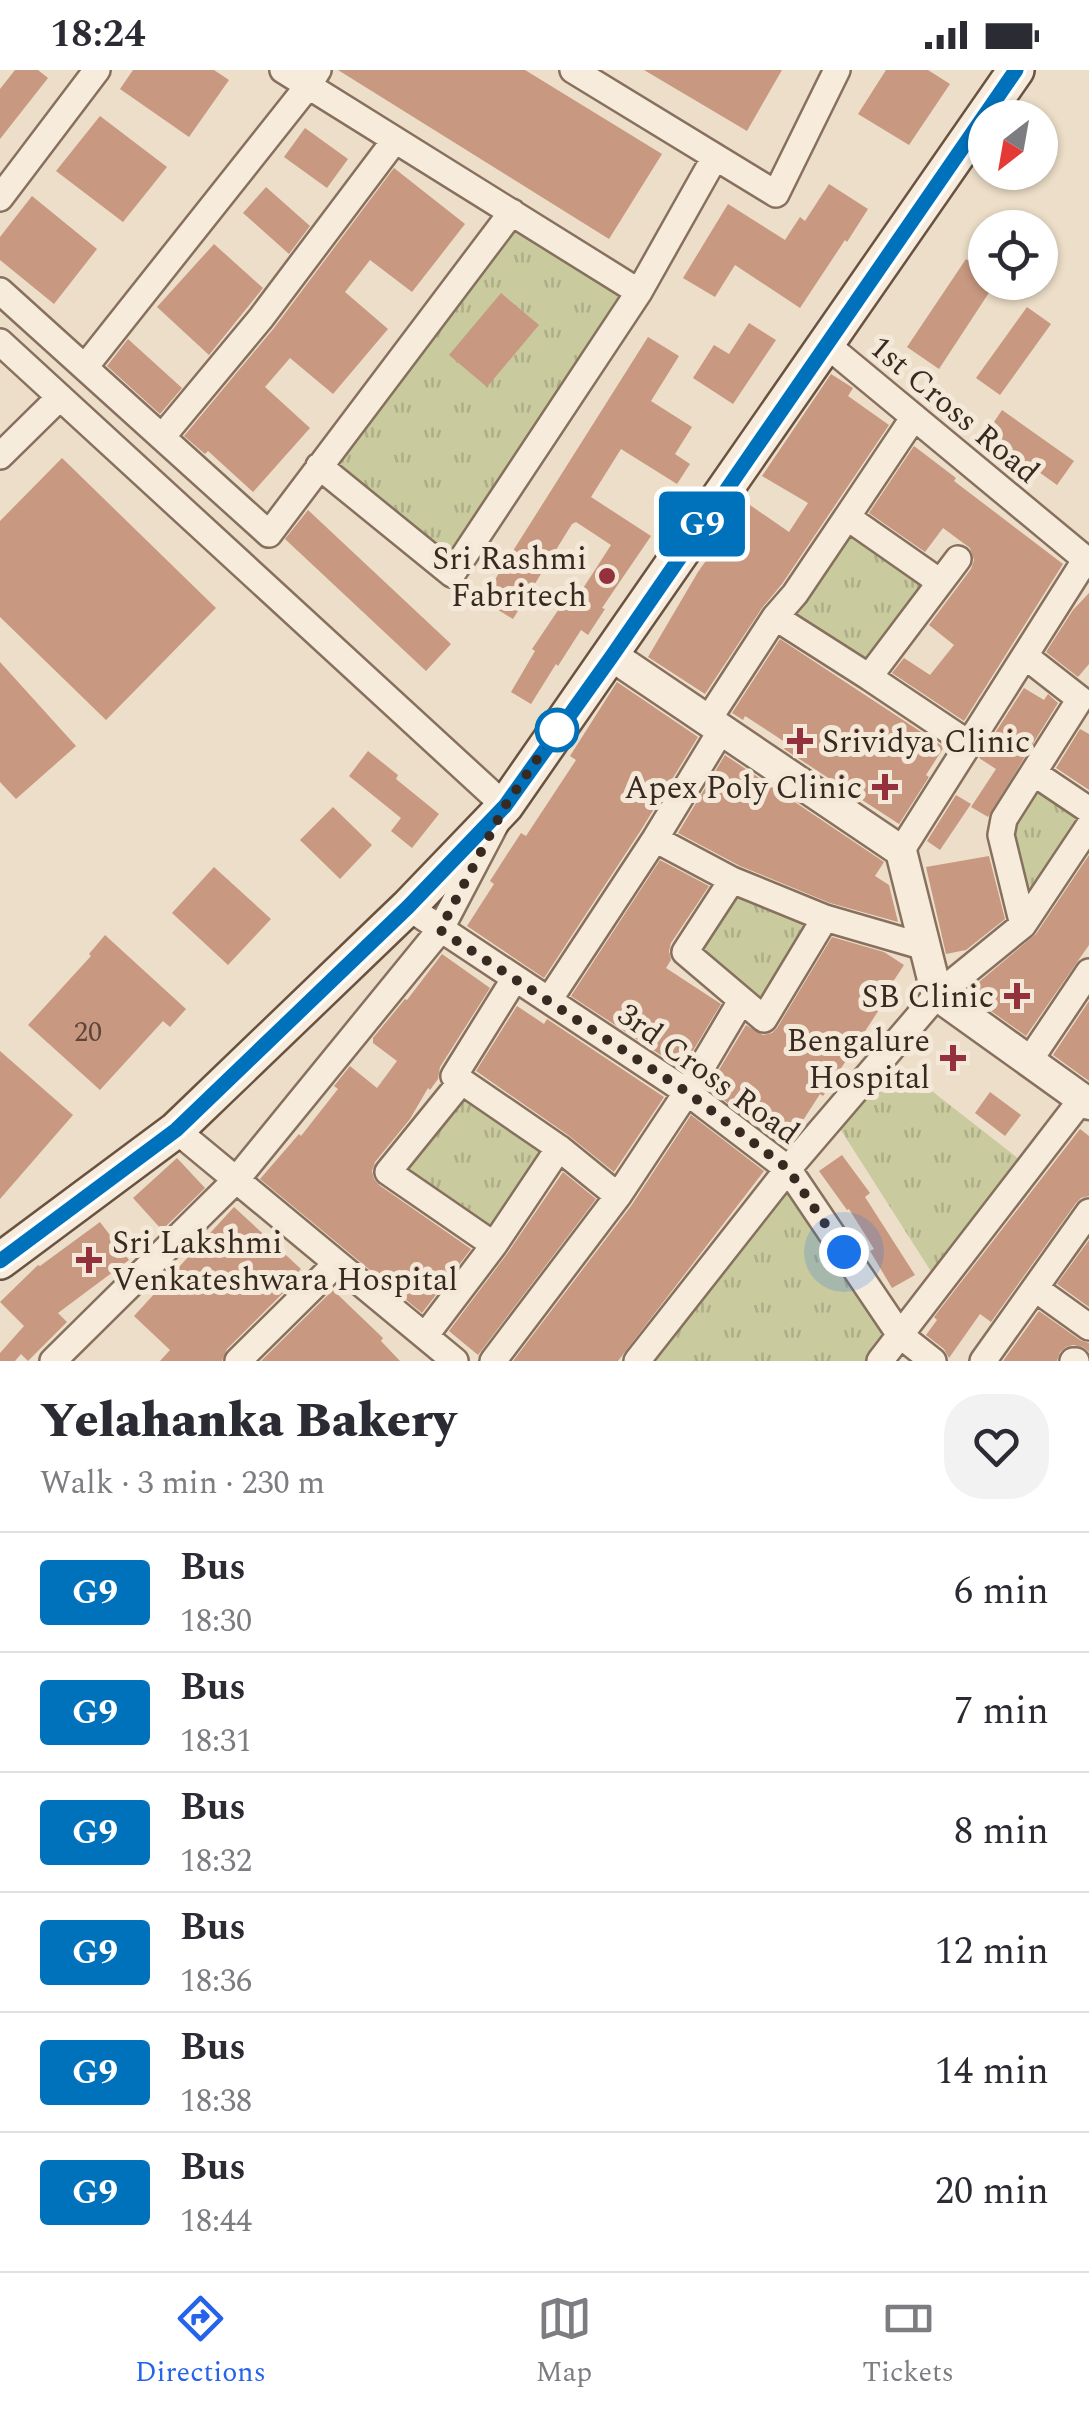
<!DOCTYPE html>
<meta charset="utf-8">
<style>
:root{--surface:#fff;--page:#f2f2f3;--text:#2b2b33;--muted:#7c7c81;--line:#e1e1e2;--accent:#2563eb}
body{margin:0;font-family:Spectral,serif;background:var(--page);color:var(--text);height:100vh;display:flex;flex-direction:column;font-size:38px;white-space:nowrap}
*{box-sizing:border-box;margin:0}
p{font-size:32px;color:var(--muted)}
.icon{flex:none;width:55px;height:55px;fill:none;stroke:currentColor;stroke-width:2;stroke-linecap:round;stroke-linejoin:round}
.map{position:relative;height:1291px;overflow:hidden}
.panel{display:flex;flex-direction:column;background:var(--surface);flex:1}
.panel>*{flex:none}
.badge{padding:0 20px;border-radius:8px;font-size:35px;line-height:65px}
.needle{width:65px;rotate:211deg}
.controls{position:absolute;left:968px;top:30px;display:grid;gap:20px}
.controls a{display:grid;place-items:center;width:90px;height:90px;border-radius:50%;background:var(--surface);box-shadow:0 2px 8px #0004;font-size:50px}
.you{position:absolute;width:50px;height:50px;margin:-25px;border:8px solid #fff;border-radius:50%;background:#1a73e8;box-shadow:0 0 0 15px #1a73e833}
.map>.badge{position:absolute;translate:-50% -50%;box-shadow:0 0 0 5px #fff}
.round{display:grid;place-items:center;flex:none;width:105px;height:105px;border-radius:40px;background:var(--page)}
.summary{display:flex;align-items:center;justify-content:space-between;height:170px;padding:0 40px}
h1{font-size:48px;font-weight:800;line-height:75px}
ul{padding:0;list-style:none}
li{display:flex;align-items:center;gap:30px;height:120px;padding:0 40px;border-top:2px solid var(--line)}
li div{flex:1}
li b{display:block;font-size:38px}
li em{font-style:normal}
li .badge{min-width:110px;font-weight:700;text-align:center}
.status{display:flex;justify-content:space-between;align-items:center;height:70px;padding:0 50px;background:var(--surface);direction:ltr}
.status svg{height:28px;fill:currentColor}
.dock{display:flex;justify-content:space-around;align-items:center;height:140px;border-top:2px solid var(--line);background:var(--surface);font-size:28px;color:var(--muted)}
.dock a{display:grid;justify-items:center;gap:5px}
.dock .active{color:var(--accent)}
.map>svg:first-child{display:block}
.grass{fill:url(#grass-tufts)}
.building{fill:#c89881}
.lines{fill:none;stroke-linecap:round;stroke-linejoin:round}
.minor-casing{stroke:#87705e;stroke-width:30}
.tertiary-casing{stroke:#87705e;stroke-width:35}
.secondary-casing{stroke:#695241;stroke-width:40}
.minor{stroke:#f7ecdb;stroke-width:25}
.tertiary{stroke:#f7ecdb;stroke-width:30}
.secondary{stroke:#f7ecdb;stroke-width:35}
.line-casing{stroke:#fff;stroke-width:22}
.line{stroke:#0072bc;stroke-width:15}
.walk{stroke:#392a21;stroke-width:10;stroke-dasharray:0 18}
.poi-dot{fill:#93323c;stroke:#f4e9d8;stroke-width:4}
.stop-dot{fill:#fff;stroke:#0072bc;stroke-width:5}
.labels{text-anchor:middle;stroke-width:10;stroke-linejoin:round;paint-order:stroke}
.number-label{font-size:28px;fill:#5d4639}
.street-label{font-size:32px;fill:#392a21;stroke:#f4e9d8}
.poi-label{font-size:32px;fill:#392a21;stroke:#f4e9d8;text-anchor:end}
</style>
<div class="status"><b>18:24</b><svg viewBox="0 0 49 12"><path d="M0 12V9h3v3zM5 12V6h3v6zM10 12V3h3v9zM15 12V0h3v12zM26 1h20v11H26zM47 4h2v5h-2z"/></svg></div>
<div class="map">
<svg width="1089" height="1291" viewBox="0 0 1089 1291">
<defs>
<pattern id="grass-tufts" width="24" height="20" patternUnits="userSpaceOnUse" patternTransform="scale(2.5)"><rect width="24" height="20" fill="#c9ca9d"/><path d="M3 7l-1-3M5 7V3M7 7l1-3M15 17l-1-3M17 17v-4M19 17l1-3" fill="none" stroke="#adae87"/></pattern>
</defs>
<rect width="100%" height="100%" fill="#ecdec8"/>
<path class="grass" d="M 512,142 L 639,222 L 452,504 L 319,396 Z
M 848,451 L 936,513 L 868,603 L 783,548 Z
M 1035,712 L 1088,748 L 1026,840 L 1009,752 Z
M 733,819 L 813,856 L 760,938 L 694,882 Z
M 892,990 L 1019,1089 L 932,1203 L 839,1057 Z
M 461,1017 L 550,1077 L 492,1165 L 398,1097 Z
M 786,1112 L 889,1262 L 866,1291 L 649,1291 Z"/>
<path class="building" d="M 15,0 L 38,0 L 48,8 L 0,69 L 0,19 Z
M 133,0 L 214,0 L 229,10 L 189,67 L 120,19 Z
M 338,0 L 525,0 L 662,84 L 609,169 Z
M 644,0 L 782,0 L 747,61 Z
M 886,0 L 928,0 L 950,14 L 909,75 L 858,44 Z
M 100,46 L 167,97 L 123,152 L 56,101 Z
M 305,58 L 348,89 L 327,118 L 284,87 Z
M 394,98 L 465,154 L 412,222 L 370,190 L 345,222 L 388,259 L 333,324 L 290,288 L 265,317 L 310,358 L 253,422 L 208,381 L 205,384 L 184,366 L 274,258 Z
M 829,114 L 868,139 L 847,172 L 845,170 L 800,238 L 735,195 L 715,227 L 683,208 L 728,134 L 785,170 L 800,147 L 805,151 Z
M 266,117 L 310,156 L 289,184 L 243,143 Z
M 32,126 L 97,179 L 54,234 L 0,190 L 0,167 Z
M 214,174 L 263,218 L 209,285 L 157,237 Z
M 966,189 L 985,202 L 985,212 L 996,212 L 939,299 L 907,277 Z
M 501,223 L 539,255 L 487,317 L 449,285 Z
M 1027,237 L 1051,254 L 1000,325 L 976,308 Z
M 749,253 L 776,270 L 733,334 L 693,308 L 714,275 L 729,284 Z
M 648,267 L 679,286 L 651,331 L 692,357 L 675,384 L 690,394 L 677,414 L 621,379 L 591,427 L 651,466 L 602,538 L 605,539 L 588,565 L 581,560 L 558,596 L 556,594 L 531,634 L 511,622 L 535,581 L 532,579 L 573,518 L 580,523 L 611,475 L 576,452 L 572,454 L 513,549 L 482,530 Z
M 128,269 L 182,318 L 160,344 L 107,296 Z
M 831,304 L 853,318 L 848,326 L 889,355 L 782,514 L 762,538 L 705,624 L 648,587 L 698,502 L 747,433 L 789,462 L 808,433 L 762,406 Z
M 1002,340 L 1074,391 L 1057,415 L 986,364 Z
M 914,376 L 956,408 L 954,411 L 1063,494 L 964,651 L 892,603 L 904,588 L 930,605 L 954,575 L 929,555 L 971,499 L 974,490 L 970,478 L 943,458 L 925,482 L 869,443 Z
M 62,388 L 216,538 L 106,650 L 0,547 L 0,451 Z
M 308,440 L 451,574 L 426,601 L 285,469 Z
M 1089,523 L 1089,594 L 1078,607 L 1046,582 L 1073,540 Z
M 780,569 L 944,677 L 926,705 L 929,707 L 899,754 L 784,679 L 788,674 L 745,646 L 743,650 L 732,643 Z
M 0,592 L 76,676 L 16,729 L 0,712 Z
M 617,612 L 698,667 L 641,760 L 544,908 L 467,856 L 494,814 L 490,811 L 506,786 L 521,763 L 526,766 L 576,690 L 570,686 Z
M 1024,618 L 1044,630 L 1048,624 L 1058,633 L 988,747 L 971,737 L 996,699 L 979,688 Z
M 1080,659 L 1089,664 L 1089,720 L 1056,698 Z
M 368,681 L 398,705 L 396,709 L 439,744 L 412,778 L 391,761 L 401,748 L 349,706 Z
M 725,685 L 884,792 L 875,806 L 889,815 L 898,852 L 830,833 L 740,796 L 678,763 Z
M 956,725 L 971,734 L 940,780 L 927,771 Z
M 333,737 L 372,775 L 340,809 L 300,770 Z
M 1089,785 L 1089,875 L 1026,966 L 970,926 L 979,912 L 1036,864 Z
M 989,786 L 1005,849 L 966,880 L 946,884 L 926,797 Z
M 660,790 L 709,816 L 671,873 L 669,881 L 671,890 L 666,898 L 721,934 L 682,999 L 571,926 Z
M 214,797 L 271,849 L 228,895 L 172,843 Z
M 105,865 L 186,939 L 170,957 L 163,951 L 100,1020 L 28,955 L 91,886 L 89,884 Z
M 832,867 L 884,882 L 904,895 L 883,927 L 886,929 L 823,1026 L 820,1024 L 789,1072 L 745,1046 L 708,1018 L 746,955 L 763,965 L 772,963 L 777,958 Z
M 442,884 L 490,918 L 440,997 L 438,1009 L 430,1020 L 428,1018 L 410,1049 L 375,1092 L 372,1101 L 374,1109 L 379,1115 L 471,1179 L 422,1243 L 260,1109 L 299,1064 L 301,1066 L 338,1019 L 334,1016 L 350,996 L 377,1018 L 397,991 L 373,973 L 373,968 L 405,929 L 407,930 Z
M 1089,931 L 1089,1011 L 1053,985 Z
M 517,936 L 544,954 L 547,949 L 664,1027 L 614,1102 L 568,1065 L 476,1001 Z
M 0,981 L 73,1045 L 0,1129 Z
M 990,1022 L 1021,1045 L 1005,1066 L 975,1043 Z
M 691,1045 L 764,1101 L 618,1291 L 513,1291 L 631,1136 Z
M 1080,1059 L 1089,1066 L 1089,1126 L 1081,1128 L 1076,1133 L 991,1252 L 980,1244 L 949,1288 L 944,1279 L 926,1265 L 937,1250 L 934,1247 Z
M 842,1085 L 870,1123 L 865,1127 L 915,1205 L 892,1218 L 870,1181 L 874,1179 L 849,1139 L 847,1140 L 819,1101 Z
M 177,1088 L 205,1118 L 162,1160 L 133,1128 Z
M 563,1102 L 596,1129 L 478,1285 L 449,1261 L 507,1184 Z
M 234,1137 L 301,1199 L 280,1221 L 283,1223 L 227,1279 L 222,1291 L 160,1291 L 170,1280 L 134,1246 Z
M 100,1152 L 129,1190 L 58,1243 L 67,1252 L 28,1291 L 21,1284 L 15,1291 L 0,1291 L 0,1283 L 24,1256 L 0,1232 L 38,1195 L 40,1196 Z
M 1089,1170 L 1089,1237 L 1057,1214 Z
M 333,1220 L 383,1268 L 381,1271 L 400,1291 L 261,1291 Z
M 1039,1241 L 1080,1270 L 1089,1273 L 1089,1282 L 1083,1277 L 1073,1275 L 1066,1277 L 1060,1282 L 1057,1291 L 1003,1291 Z"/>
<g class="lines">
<g class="minor-casing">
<path id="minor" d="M 283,0 L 639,222
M 573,0 L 776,124 L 837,0
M 0,128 L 97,0
M 0,221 L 269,464 L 512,142
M 0,272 L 505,736 L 440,860 L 236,1110 L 53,1291
M 827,275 L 1089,492
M 85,297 L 308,16 L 318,0
M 162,367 L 261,248 L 395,70
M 0,386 L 60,327
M 319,396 L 452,504 L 639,222 L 715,87
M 847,447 L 914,347
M 775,547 L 869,607 L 958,489
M 869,607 L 969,674
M 708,650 L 775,547 L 795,524 L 847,447 L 940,512
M 1034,703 L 1089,740
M 655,769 L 732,810 L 825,848 L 925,877
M 901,781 L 1086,489
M 732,810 L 685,882 L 764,949 L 825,848
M 408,837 L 687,1022 L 788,1099 L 900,1265 L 933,1291
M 1023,855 L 1001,765 L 1004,749 L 1080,629 L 1025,586
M 515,908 L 454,1006 L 559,1078
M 549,930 L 655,769 L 722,659
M 1029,991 L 1089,902
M 461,1012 L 388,1102 L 494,1175
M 176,1060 L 455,1291
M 1036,1219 L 1089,1257
M 425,1266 L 494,1175 L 559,1078 L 618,1126
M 238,1291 L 336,1194
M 493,1291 L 618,1126 L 687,1022 L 741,931
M 637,1291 L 788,1099 L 937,925 L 1023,855 L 1089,756
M 880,1291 L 1082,1029
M 983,1291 L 1089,1142
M 1073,1291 L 1076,1291"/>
</g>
<g class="tertiary-casing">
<path id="tertiary" d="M 611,585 L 901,781 L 937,925 L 1089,1034"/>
</g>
<g class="secondary-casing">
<path id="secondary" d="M 0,1191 L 176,1060 L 408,837 L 505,736 L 1016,0"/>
</g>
<use href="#minor" class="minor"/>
<use href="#tertiary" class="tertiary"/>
<use href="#secondary" class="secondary"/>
</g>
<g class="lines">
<g class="line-casing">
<path id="line" d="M 0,1191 L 176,1060 L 408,837 L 505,736 L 612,586 L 1016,0"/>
</g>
<use href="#line" class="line"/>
<path class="walk" d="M 557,660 L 505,736 L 440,860 L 687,1022 L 788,1099 L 844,1182"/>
</g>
<g class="poi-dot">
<circle cx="607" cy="506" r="10"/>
<path d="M795 656h10v10h10v10h-10v10h-10v-10h-10v-10h10z"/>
<path d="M880 702h10v10h10v10h-10v10h-10v-10h-10v-10h10z"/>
<path d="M1012 911h10v10h10v10h-10v10h-10v-10h-10v-10h10z"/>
<path d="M948 973h10v10h10v10h-10v10h-10v-10h-10v-10h10z"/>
<path d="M84 1175h10v10h10v10h-10v10h-10v-10h-10v-10h10z"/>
</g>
<circle class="stop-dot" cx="557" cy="660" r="20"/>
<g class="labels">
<g class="number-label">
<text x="88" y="971">20</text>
</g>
<g class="street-label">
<text transform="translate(955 339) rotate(40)" y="11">1st Cross Road</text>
<text transform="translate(709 1003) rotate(36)" y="11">3rd Cross Road</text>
</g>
<g class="poi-label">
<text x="587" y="499">Sri Rashmi<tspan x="587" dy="37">Fabritech</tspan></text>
<text x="822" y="682" text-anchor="start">Srividya Clinic</text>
<text x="862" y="728">Apex Poly Clinic</text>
<text x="994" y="937">SB Clinic</text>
<text x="930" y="981">Bengalure<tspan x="930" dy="37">Hospital</tspan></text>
<text x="112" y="1183" text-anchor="start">Sri Lakshmi<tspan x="112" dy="37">Venkateshwara Hospital</tspan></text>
</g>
</g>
</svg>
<div class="controls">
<a><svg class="needle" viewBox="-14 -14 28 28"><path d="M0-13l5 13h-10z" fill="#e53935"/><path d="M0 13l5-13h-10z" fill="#7c7c81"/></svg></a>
<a><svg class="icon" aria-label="locate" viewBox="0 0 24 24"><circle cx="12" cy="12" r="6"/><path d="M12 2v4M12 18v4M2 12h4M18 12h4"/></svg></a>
</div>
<div class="you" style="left:844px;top:1182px"></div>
<b class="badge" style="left:702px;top:454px;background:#0072bc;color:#fff">G9</b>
</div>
<section class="panel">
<div class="summary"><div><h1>Yelahanka Bakery</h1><p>Walk · 3 min · 230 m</p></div><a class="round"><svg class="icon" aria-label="heart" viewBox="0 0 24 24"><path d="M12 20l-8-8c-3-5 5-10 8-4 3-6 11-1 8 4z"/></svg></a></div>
<ul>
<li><span class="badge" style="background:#0072bc;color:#fff">G9</span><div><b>Bus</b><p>18:30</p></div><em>6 min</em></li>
<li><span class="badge" style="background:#0072bc;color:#fff">G9</span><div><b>Bus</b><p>18:31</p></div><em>7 min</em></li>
<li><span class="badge" style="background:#0072bc;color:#fff">G9</span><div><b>Bus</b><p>18:32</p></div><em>8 min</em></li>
<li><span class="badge" style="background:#0072bc;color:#fff">G9</span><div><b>Bus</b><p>18:36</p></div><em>12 min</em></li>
<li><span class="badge" style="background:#0072bc;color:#fff">G9</span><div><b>Bus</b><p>18:38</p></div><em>14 min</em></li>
<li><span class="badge" style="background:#0072bc;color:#fff">G9</span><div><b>Bus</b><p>18:44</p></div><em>20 min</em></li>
</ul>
</section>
<nav class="dock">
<a class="active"><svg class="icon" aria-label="directions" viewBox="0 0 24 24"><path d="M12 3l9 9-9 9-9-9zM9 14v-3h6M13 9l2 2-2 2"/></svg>Directions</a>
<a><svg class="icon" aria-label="map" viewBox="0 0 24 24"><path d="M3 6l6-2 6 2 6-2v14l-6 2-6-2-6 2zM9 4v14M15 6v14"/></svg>Map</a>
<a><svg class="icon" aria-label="tickets" viewBox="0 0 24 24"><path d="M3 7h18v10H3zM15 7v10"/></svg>Tickets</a>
</nav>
